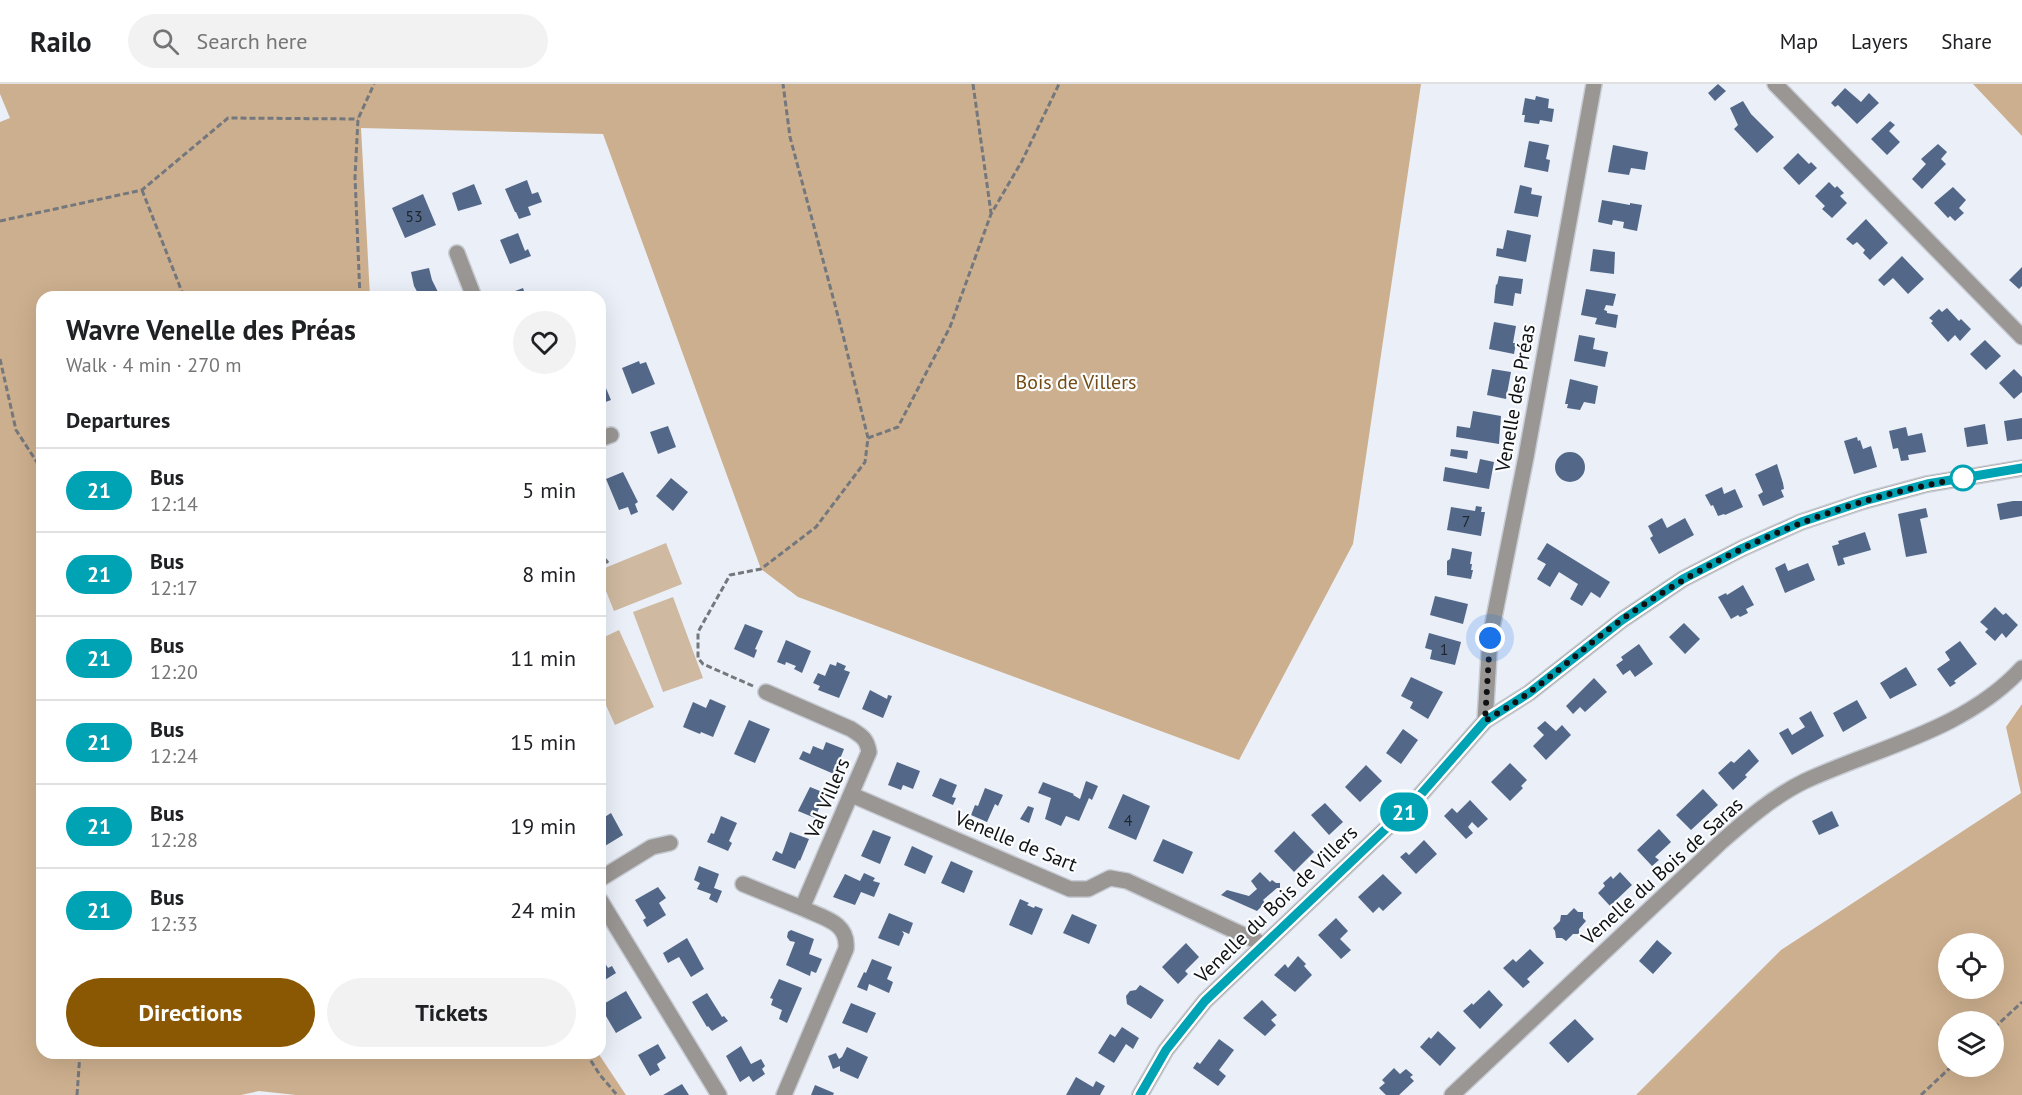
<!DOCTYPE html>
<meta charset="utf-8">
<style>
:root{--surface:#fff;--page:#f2f2f2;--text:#202124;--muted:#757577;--line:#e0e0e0;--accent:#8a5702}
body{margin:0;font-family:"PT Sans",sans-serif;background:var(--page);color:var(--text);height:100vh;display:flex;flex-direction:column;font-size:22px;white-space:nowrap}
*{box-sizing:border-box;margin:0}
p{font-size:20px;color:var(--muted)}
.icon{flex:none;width:33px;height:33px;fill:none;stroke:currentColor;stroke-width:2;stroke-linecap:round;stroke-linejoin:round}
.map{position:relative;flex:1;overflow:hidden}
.drawer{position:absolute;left:36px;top:207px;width:570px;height:768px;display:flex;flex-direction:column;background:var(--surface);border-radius:18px;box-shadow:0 6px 24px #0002}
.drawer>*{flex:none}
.badge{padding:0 12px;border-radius:20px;font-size:21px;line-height:39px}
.fabs{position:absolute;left:1938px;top:849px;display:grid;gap:12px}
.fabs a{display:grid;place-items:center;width:66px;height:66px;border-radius:50%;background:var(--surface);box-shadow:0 6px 24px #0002;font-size:30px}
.you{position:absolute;width:30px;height:30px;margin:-15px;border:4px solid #fff;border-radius:50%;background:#1a73e8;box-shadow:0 0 0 9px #1a73e833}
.map>.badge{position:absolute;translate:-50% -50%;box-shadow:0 0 0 3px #fff}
h2{padding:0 30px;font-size:22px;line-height:54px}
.round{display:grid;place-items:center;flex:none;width:63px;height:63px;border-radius:32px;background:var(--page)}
.headline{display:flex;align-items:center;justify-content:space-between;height:102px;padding:0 30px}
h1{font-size:28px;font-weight:800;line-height:45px}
.action{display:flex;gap:12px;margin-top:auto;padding:12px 30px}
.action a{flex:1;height:69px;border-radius:36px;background:var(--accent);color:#fff;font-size:24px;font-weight:800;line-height:69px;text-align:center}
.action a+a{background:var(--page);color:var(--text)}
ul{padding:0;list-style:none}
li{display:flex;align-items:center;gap:18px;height:84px;padding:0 30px;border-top:2px solid var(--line)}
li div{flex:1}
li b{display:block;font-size:22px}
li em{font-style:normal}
li .badge{min-width:66px;font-weight:700;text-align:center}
header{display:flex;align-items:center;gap:36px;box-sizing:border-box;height:84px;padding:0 30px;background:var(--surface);border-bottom:2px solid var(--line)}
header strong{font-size:28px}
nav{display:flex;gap:33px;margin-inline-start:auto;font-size:21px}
.search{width:420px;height:54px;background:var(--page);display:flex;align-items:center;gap:15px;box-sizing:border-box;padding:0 21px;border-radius:33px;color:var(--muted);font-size:22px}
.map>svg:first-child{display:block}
.green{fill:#cfb9a0}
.forest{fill:#ccaf8e;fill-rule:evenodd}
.building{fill:#536888}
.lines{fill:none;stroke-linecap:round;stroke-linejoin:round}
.minor-casing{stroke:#c7cbd3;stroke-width:18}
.path{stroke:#74787d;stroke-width:3;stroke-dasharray:6 3;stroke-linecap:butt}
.minor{stroke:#999693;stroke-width:15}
.line-casing{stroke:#fff;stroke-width:14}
.line{stroke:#00a3b4;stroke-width:9}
.walk{stroke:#0f1113;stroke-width:6;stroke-dasharray:0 10.8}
.stop-dot{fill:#fff;stroke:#00a3b4;stroke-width:3}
.labels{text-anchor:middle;stroke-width:4.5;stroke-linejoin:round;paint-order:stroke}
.number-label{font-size:16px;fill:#202730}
.park-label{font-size:20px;fill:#734b14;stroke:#fbfcfe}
.street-label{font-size:20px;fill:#0f1113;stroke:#fbfcfe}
</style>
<header>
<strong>Railo</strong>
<div class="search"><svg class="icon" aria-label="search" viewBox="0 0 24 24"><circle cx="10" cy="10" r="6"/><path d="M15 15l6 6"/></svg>Search here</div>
<nav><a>Map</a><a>Layers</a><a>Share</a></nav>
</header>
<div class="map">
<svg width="2022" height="1011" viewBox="0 0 2022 1011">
<rect width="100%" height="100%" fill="#eaeff8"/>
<path class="green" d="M 666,459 L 682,500 L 614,527 L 600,492 L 600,486 Z
M 673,513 L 703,594 L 663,608 L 633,528 Z
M 619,546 L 654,623 L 615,641 L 600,608 L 600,555 Z"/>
<path class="forest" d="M 0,0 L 1421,0 L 1353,460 L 1239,676 L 798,513 L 761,485 L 603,50 L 361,44 L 370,213 L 42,213 L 42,969 L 598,969 L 626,1011 L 296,1011 L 259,1007 L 241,1011 L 0,1011 L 0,38 L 10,34 L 0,10 Z
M 1973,0 L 2022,0 L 2022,52 Z
M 2022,620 L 2022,1011 L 1636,1011 L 1781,866 L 2021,709 L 2006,643 ZM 1948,860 L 1994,860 L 1994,904 L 1948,904 ZM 1948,938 L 1994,938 L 1994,982 L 1948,982 Z"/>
<path class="building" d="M 1718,0 L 1726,7 L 1715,17 L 1708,9 Z
M 1845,4 L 1861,18 L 1869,9 L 1879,19 L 1857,40 L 1838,21 L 1835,23 L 1831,19 Z
M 1536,12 L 1549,15 L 1548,24 L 1554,25 L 1552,38 L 1540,36 L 1539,40 L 1524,38 L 1525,31 L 1522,31 L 1525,14 L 1535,16 Z
M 1743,17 L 1751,30 L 1774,53 L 1757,69 L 1734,45 L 1738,41 L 1730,24 Z
M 1890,37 L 1895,41 L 1889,47 L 1900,58 L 1887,71 L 1871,55 Z
M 1529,57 L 1549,61 L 1546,75 L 1550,76 L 1548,88 L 1524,83 Z
M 1938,60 L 1947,68 L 1941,75 L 1946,80 L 1922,105 L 1912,95 L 1926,80 L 1921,75 Z
M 1613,61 L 1648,68 L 1645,86 L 1631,84 L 1629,91 L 1608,88 Z
M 1798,69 L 1809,80 L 1811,78 L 1817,84 L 1799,101 L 1783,84 Z
M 527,96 L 532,110 L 538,108 L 542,118 L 528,123 L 531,131 L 519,135 L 516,128 L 515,128 L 505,105 Z
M 1829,98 L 1835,104 L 1837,102 L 1844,109 L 1840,112 L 1847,119 L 1832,134 L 1822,125 L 1825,122 L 1815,112 Z
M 474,100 L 482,120 L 458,127 L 452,109 Z
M 1520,101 L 1532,104 L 1531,110 L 1542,112 L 1538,133 L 1514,129 Z
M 1953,103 L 1966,116 L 1959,124 L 1964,129 L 1955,137 L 1950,132 L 1948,134 L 1934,119 Z
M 423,110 L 436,141 L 405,154 L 392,124 Z
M 1602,116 L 1630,121 L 1630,119 L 1642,121 L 1637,147 L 1623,144 L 1624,138 L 1613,136 L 1612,141 L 1598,138 Z
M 1866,135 L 1888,159 L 1870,176 L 1863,169 L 1865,166 L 1857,158 L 1853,161 L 1846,155 Z
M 1507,146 L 1531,151 L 1526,178 L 1496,172 L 1497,164 L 1503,165 Z
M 518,149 L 525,167 L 528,165 L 531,172 L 510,180 L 500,156 Z
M 1593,165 L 1615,168 L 1614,190 L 1590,187 Z
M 1902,172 L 1924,195 L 1908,210 L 1893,194 L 1884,202 L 1878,196 Z
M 2022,183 L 2022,202 L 2019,205 L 2009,196 Z
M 429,184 L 432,196 L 438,208 L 428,213 L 420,213 L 414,202 L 411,188 Z
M 1499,192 L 1523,195 L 1521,210 L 1515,209 L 1513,222 L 1494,219 L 1496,200 L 1497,201 Z
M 523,204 L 526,213 L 500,213 Z
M 1586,205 L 1616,210 L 1613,222 L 1606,221 L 1604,226 L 1607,227 L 1607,229 L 1618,231 L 1616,244 L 1595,240 L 1597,234 L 1581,231 Z
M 1947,224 L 1959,237 L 1961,235 L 1971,245 L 1960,257 L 1955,251 L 1948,258 L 1931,239 L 1933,237 L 1929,234 L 1939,225 L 1942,228 Z
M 1494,238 L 1516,242 L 1513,259 L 1516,259 L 1514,270 L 1489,265 Z
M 1579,251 L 1595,254 L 1593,265 L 1608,268 L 1605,283 L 1574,277 Z
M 1985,256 L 2001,272 L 1986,286 L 1970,270 Z
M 639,277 L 640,280 L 646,278 L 655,300 L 632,310 L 622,284 Z
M 1492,285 L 1511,288 L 1506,315 L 1487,311 Z
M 2014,285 L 2022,293 L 2022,308 L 2014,315 L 1999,299 Z
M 600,290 L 611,316 L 600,320 Z
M 1570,295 L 1598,302 L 1595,320 L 1584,318 L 1580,326 L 1567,324 L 1568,320 L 1565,320 Z
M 1473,327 L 1501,332 L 1499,360 L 1456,353 L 1457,342 L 1470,344 Z
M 2022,334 L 2022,355 L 2007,357 L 2004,337 Z
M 1985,340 L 1988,360 L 1967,363 L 1964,344 Z
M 668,342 L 676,363 L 658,370 L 650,348 Z
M 1906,343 L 1908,352 L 1922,349 L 1926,368 L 1908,371 L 1909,376 L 1901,377 L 1898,364 L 1893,365 L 1889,347 Z
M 1857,353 L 1858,357 L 1860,356 L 1863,365 L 1871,362 L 1877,383 L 1854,390 L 1844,357 Z
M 1451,365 L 1468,367 L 1467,375 L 1450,372 Z
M1555 383a15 15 0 1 1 30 0a15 15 0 1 1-30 0Z
M 1480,375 L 1494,378 L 1489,405 L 1443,397 L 1445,383 L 1477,389 Z
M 1777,380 L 1783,399 L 1784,405 L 1781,406 L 1784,413 L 1763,422 L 1758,411 L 1763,408 L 1755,390 Z
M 623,388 L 638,418 L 635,420 L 638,428 L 631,431 L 628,423 L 619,426 L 606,395 Z
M 671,394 L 688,408 L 673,427 L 656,412 Z
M 1722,403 L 1724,410 L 1735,405 L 1743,423 L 1725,431 L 1724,430 L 1718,432 L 1713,421 L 1711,422 L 1705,411 Z
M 2013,417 L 2022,417 L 2022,432 L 2000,436 L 1997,420 Z
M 1476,422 L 1482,423 L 1481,428 L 1485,428 L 1481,452 L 1447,446 L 1451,423 L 1475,427 Z
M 1926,424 L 1928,433 L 1920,435 L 1927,469 L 1906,473 L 1898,430 Z
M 1662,434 L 1667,444 L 1685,434 L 1694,451 L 1659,470 L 1650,454 L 1653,452 L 1648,442 Z
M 1865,448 L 1871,466 L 1843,474 L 1845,480 L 1838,482 L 1832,462 L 1839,460 L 1838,457 Z
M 1547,459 L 1610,498 L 1600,514 L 1591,508 L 1582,522 L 1570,515 L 1578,500 L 1559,488 L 1550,503 L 1537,495 L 1546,480 L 1537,475 Z
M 1452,464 L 1472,468 L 1470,480 L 1472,480 L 1471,486 L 1473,486 L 1471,495 L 1447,491 L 1447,477 L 1450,475 Z
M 1785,479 L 1788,487 L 1808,479 L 1815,496 L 1785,509 L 1775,484 Z
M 1743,501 L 1754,521 L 1746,525 L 1748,529 L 1740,533 L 1738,531 L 1731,535 L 1718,513 L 1726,509 L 1727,511 Z
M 1435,512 L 1468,520 L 1463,540 L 1430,531 Z
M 1995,523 L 2003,531 L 2006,529 L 2018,541 L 2006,554 L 2002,549 L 1995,557 L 1985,548 L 1988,545 L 1980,538 Z
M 1684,539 L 1700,555 L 1685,570 L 1669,553 Z
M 745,540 L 763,547 L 755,565 L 757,566 L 754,574 L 734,565 Z
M 1429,549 L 1461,558 L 1455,581 L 1430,575 L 1432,566 L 1425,564 Z
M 786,556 L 811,567 L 802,589 L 794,585 L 796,582 L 786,578 L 785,581 L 777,578 Z
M 1960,557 L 1977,580 L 1954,597 L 1956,599 L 1950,603 L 1937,585 L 1950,576 L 1945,568 Z
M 1639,560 L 1653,580 L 1635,593 L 1630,586 L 1623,591 L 1616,581 L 1623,576 L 1621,573 Z
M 837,578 L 846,582 L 844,586 L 850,588 L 839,614 L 818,606 L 820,602 L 813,599 L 818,589 L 825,592 L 830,580 L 836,582 Z
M 1906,583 L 1917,601 L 1890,615 L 1880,599 Z
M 1411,593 L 1443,608 L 1428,635 L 1410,624 L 1413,618 L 1401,612 Z
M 1594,594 L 1607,608 L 1585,628 L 1580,623 L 1573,630 L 1566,622 Z
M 870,606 L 887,615 L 888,611 L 892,612 L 883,634 L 862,625 Z
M 710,615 L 726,622 L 713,653 L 701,648 L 700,650 L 683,643 L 693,618 L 706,624 Z
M 1857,616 L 1867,634 L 1843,648 L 1833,629 Z
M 1811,627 L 1824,652 L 1792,671 L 1779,649 L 1788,644 L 1792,651 L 1805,643 L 1799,634 Z
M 749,636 L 770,645 L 755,679 L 734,670 Z
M 1545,637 L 1556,647 L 1562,641 L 1571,651 L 1546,676 L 1533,662 L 1544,651 L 1537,644 Z
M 1403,645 L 1418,656 L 1401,680 L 1386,669 Z
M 826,658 L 844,665 L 834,690 L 799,675 L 803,667 L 810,670 L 813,662 L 823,666 Z
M 1749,665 L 1759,677 L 1745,691 L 1747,693 L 1733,706 L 1718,689 L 1731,677 L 1734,679 Z
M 897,678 L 920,687 L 913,705 L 903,701 L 901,706 L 888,701 Z
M 1510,679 L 1527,696 L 1521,702 L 1523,704 L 1510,717 L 1491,698 Z
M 1366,681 L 1382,697 L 1360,718 L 1345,703 Z
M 940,694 L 957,701 L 952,713 L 956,714 L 953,721 L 932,712 Z
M 1086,697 L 1098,702 L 1092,716 L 1089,714 L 1079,737 L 1066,732 L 1061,742 L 1045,735 L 1051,714 L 1038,709 L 1043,698 L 1074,710 L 1073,711 L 1080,715 Z
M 810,703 L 825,709 L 815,734 L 798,727 Z
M 985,704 L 1003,711 L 998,722 L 995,720 L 987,738 L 971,731 L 975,721 L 978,722 Z
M 1703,705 L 1718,721 L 1691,746 L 1676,731 Z
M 1123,710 L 1150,722 L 1136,756 L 1108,744 Z
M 1470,716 L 1488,735 L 1478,744 L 1472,738 L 1468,743 L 1473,749 L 1466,755 L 1444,732 L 1452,724 L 1457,729 Z
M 1325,719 L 1343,738 L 1329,751 L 1311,731 Z
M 1028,722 L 1034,724 L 1029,739 L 1020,735 Z
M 1832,727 L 1839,742 L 1819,751 L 1812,737 Z
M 611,729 L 623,751 L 600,765 L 600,736 Z
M 721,732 L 737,739 L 729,757 L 732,759 L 728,767 L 707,758 L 711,749 L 714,750 Z
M 1659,745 L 1671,758 L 1655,773 L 1659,776 L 1652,782 L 1637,766 Z
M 873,746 L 891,753 L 880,780 L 861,772 Z
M 1294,747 L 1314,768 L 1294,788 L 1274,767 Z
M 790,748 L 809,755 L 800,777 L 799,776 L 795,785 L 772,776 L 776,767 L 782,770 Z
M 1163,755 L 1193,768 L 1183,790 L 1153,777 Z
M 1424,756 L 1437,770 L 1416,790 L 1400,773 L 1406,768 L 1409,771 Z
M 912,762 L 933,772 L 925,790 L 904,781 Z
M 951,777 L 973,787 L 964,809 L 941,799 Z
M 699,782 L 719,790 L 714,804 L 722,807 L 717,819 L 709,815 L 711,810 L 697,805 L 700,799 L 694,796 Z
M 1260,788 L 1270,798 L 1272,796 L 1276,799 L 1280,799 L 1280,804 L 1277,804 L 1263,816 L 1265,819 L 1257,827 L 1221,811 L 1227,806 L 1249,812 L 1257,805 L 1251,797 Z
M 1620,788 L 1632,801 L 1610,822 L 1598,809 L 1605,802 L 1603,799 L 1611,792 L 1613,795 Z
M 864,789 L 875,794 L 873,797 L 880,799 L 874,813 L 861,808 L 855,821 L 833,813 L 845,790 L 860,797 Z
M 1383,790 L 1402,809 L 1383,827 L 1379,823 L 1373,829 L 1358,813 Z
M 658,803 L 666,814 L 659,819 L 666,831 L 647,843 L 643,836 L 646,834 L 635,816 Z
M 1020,815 L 1029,819 L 1027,821 L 1034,824 L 1035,822 L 1043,825 L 1032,851 L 1009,841 Z
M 1574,824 L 1578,828 L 1583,828 L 1583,834 L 1586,837 L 1579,845 L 1579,850 L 1573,850 L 1566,857 L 1562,854 L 1556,854 L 1555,847 L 1553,844 L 1560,837 L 1561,831 L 1567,831 Z
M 889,829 L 913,839 L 909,850 L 902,847 L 904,850 L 899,862 L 878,854 Z
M 1072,830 L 1097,841 L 1089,860 L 1063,849 Z
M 1336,834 L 1348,847 L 1340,855 L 1351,866 L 1341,875 L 1318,851 Z
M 791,846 L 814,855 L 809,870 L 822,875 L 816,889 L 811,887 L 810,892 L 786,881 L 795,858 L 790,857 L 787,853 L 788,848 Z
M 687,854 L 704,885 L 691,893 L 679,873 L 668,879 L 663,869 Z
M 1657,856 L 1672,869 L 1653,890 L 1639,877 Z
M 1186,859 L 1199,873 L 1185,887 L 1188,890 L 1178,900 L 1162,883 Z
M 1530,865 L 1544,879 L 1527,895 L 1530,898 L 1523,904 L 1503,884 L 1513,875 L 1516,878 Z
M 600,871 L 608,884 L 612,882 L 616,889 L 600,899 Z
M 1298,872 L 1306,880 L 1304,882 L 1312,891 L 1295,908 L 1274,891 L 1285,880 L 1288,884 Z
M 872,875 L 892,883 L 887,895 L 893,898 L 889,909 L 869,900 L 867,907 L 857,903 L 864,888 L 866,889 Z
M 779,895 L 802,904 L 787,939 L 779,935 L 782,926 L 771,921 L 773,915 L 770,914 Z
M 1140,901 L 1164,916 L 1151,935 L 1127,920 L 1126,912 L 1130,907 L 1136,906 Z
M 1489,906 L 1503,921 L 1480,945 L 1463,927 L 1472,919 L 1473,921 Z
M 626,907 L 642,934 L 616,949 L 600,922 Z
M 707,909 L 722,933 L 724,932 L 728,937 L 712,947 L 708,942 L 707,943 L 692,918 Z
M 1262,916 L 1277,931 L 1271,936 L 1276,941 L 1265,952 L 1243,934 Z
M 851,919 L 876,929 L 867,949 L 842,939 Z
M 1575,935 L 1594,955 L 1568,979 L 1549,959 Z
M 1122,943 L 1139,954 L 1133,965 L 1126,960 L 1114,979 L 1098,969 L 1110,950 L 1115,953 Z
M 1438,947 L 1456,964 L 1440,982 L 1420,963 L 1429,953 L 1431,955 Z
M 1219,955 L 1234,966 L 1219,986 L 1226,992 L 1218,1002 L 1193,984 L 1197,978 L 1200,980 Z
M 658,960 L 666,974 L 657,980 L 660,986 L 650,992 L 638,971 Z
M 741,962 L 751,980 L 761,975 L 765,982 L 762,985 L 765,990 L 753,998 L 749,992 L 740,998 L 726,972 Z
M 847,963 L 868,973 L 858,995 L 840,987 L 840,982 L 833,985 L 828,972 L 836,969 L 839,975 L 842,973 Z
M 1394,984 L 1400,990 L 1406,985 L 1413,991 L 1410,993 L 1414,997 L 1399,1011 L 1386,1011 L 1379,1004 L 1385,999 L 1382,996 Z
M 1076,993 L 1093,1003 L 1096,997 L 1105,1002 L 1100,1011 L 1066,1011 Z
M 682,1000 L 689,1011 L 663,1011 Z
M 815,1001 L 834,1009 L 833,1011 L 811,1011 Z"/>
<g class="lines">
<g class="minor-casing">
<path id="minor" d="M 1775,0 L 2022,253
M 457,169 L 474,213
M 600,355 L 611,351
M 766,608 L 851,645 C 862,652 867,655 869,668 L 802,824 C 823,834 849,838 846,865 L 784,1011
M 1485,637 L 1490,554 L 1526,373 L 1594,0
M 852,711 L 1070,805 L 1088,805 L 1110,794 L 1127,797 L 1263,860
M 600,795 L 652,763 L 670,759
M 743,800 L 802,824
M 600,816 L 719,1011
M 1140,1011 L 1166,966 L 1205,917 L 1415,717 L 1485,637 L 1529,609 L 1622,536 L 1683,495 L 1743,464 L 1801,438 L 1864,417 L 1927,400 L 2022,384
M 1452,1011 L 1720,759 C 1746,736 1774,712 1805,697 C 1879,663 1965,646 2022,584"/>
</g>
<path class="path" d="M 973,0 L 991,129
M 142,106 L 184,213
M 0,137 L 142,106 L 228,34 L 358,35
M 360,213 L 355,93 L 358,35 L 374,0
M 0,275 L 16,346 L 42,386
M 868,354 L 898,343 L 950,243 L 991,130 L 1022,77 L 1059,0
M 600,468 L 608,479
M 753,602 L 703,580 L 698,574 L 698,548 L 730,491 L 761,485 L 816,443 L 865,378 L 868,354 L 842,247 L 790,53 L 783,0
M 1994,944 L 2022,918
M 586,969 L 600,991 L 617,1011
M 77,1011 L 80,969
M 1921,1011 L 1952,982"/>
<use href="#minor" class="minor"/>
</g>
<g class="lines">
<g class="line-casing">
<path id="line" d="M 1140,1011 L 1166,966 L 1205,917 L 1415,717 L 1485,637 L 1529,609 L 1622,536 L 1683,495 L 1743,464 L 1801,438 L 1864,417 L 1927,400 L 2022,384"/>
</g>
<use href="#line" class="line"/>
<path class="walk" d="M 1490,554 L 1485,637 C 1501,627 1517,618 1531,607 C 1563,584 1592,557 1624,534 C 1726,463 1842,414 1965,394 L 1963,394"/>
</g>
<circle class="stop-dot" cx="1963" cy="394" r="12"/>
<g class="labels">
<g class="number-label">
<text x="414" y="138">53</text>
<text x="1466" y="443">7</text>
<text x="1444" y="571">1</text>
<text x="1128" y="742">4</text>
</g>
<g class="park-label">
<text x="1076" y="305">Bois de Villers</text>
</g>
<g class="street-label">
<text transform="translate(1515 314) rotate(-80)" y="7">Venelle des Préas</text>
<text transform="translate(827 714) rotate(-67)" y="7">Val Villers</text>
<text transform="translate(1016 757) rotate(22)" y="7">Venelle de Sart</text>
<text transform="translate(1662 787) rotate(-42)" y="7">Venelle du Bois de Saras</text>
<text transform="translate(1276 820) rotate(-44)" y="7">Venelle du Bois de Villers</text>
</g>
</g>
</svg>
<div class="fabs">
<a><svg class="icon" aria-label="locate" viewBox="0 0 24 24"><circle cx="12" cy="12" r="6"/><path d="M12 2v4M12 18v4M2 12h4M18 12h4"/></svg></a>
<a><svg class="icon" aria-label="layers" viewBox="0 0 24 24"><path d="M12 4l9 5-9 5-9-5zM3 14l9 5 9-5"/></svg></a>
</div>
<div class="you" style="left:1490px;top:554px"></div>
<b class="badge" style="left:1404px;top:728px;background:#00a3b4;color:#fff">21</b>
<section class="drawer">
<div class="headline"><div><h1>Wavre Venelle des Préas</h1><p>Walk · 4 min · 270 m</p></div><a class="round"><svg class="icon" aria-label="heart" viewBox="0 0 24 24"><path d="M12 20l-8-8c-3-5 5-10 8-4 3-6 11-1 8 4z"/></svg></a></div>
<h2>Departures</h2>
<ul>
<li><span class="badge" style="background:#00a3b4;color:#fff">21</span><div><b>Bus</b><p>12:14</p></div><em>5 min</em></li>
<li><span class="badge" style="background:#00a3b4;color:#fff">21</span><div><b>Bus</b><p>12:17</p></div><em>8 min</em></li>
<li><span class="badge" style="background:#00a3b4;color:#fff">21</span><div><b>Bus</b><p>12:20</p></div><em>11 min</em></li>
<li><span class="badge" style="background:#00a3b4;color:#fff">21</span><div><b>Bus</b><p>12:24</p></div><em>15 min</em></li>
<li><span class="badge" style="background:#00a3b4;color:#fff">21</span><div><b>Bus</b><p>12:28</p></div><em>19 min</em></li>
<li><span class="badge" style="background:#00a3b4;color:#fff">21</span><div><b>Bus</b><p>12:33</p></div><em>24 min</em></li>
</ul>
<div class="action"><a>Directions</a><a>Tickets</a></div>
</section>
</div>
